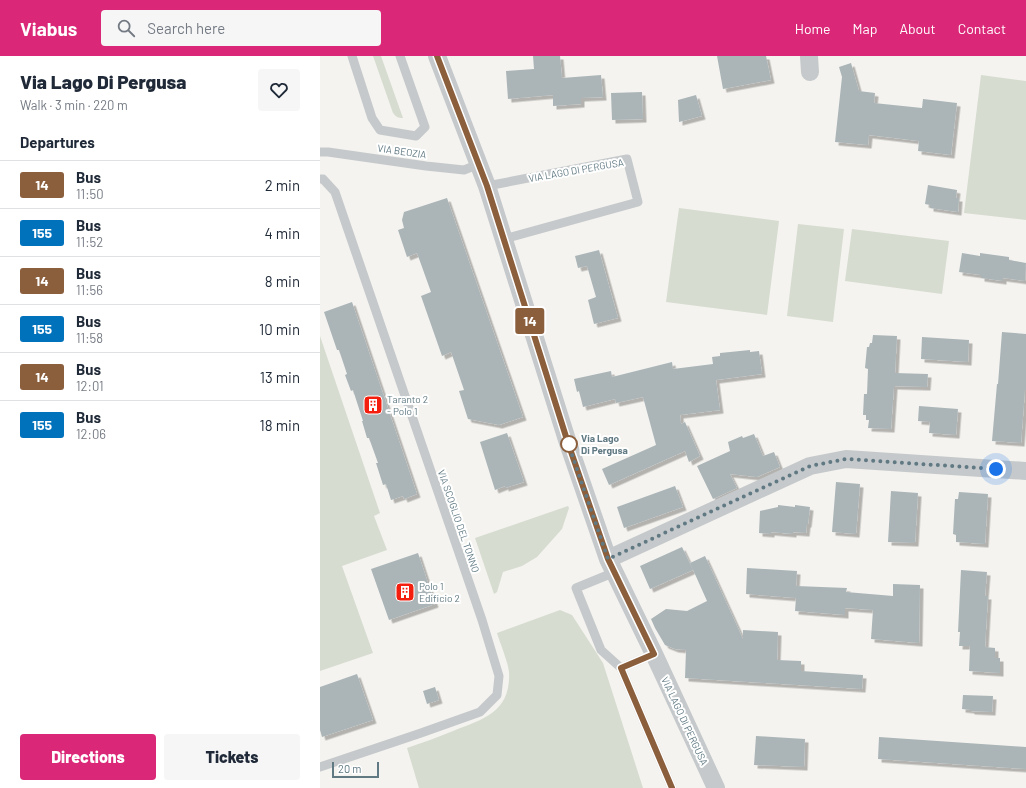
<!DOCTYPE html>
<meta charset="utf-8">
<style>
:root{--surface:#fff;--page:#f6f6f7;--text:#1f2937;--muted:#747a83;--line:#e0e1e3;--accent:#db2777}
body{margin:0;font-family:Barlow,sans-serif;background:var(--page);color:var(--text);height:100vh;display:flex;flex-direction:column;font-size:15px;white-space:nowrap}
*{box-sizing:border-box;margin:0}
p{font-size:13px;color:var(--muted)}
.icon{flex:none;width:22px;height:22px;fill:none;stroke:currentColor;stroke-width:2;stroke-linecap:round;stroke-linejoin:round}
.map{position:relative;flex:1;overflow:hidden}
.sheet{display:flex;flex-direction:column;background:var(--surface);width:320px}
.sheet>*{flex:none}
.badge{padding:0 8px;border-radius:3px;font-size:14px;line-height:26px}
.scale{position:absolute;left:12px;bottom:10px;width:47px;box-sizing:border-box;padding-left:4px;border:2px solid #607983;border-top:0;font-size:11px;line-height:14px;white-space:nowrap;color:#607983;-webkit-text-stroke:3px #fff;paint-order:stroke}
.you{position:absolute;width:20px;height:20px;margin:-10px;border:3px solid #fff;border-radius:50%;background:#1a73e8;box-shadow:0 0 0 6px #1a73e833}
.map>.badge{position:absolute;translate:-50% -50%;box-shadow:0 0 0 2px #fff}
h2{padding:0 20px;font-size:15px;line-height:36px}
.round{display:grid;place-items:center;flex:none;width:42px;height:42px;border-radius:4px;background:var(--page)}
.headline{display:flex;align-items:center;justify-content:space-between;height:68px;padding:0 20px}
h1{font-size:19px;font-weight:800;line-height:30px}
.cta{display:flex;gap:8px;margin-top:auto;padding:8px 20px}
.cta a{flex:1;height:46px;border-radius:4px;background:var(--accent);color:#fff;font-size:16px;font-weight:800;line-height:46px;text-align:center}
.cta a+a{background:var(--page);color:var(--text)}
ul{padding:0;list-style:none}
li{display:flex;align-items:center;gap:12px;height:48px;padding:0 20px;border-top:1px solid var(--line)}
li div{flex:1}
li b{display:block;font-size:15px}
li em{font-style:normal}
li .badge{min-width:44px;font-weight:700;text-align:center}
header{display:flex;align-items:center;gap:24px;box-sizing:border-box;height:56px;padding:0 20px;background:var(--accent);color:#fff}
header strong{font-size:19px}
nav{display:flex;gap:22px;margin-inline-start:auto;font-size:14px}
.search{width:280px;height:36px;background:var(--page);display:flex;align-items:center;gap:10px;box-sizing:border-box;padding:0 14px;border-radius:4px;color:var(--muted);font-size:15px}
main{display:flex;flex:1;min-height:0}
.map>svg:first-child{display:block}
.green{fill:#d6dccf}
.building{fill:#abb5b8;filter:url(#shadow)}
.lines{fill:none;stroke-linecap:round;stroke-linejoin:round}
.lane{stroke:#c5c9cb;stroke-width:9}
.street{stroke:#c5c9cb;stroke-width:18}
.line-casing{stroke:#fff;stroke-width:9}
.line{stroke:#8b5e3c;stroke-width:6}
.walk{stroke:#607983;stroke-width:4;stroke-dasharray:0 7.2}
.stop-dot{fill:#fff;stroke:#8b5e3c;stroke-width:2}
.labels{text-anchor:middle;stroke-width:4;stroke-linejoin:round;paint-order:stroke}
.street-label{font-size:10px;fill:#607983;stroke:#fff}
.poi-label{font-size:10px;fill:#607983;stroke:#fff;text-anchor:start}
.stop-label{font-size:10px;font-weight:bold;fill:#607983;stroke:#fff;text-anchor:start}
</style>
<header>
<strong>Viabus</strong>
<div class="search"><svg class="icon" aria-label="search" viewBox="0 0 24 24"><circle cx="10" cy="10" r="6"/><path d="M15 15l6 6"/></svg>Search here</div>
<nav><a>Home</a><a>Map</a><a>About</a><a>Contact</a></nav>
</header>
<main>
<section class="sheet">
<div class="headline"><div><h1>Via Lago Di Pergusa</h1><p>Walk · 3 min · 220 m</p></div><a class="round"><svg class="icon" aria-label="heart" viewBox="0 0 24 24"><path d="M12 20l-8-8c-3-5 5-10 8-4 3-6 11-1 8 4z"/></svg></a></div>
<h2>Departures</h2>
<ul>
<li><span class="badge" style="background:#8b5e3c;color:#fff">14</span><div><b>Bus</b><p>11:50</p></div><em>2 min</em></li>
<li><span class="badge" style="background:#0072bc;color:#fff">155</span><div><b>Bus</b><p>11:52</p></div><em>4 min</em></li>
<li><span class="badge" style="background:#8b5e3c;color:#fff">14</span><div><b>Bus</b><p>11:56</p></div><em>8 min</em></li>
<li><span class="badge" style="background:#0072bc;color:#fff">155</span><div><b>Bus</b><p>11:58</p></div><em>10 min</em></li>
<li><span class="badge" style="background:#8b5e3c;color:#fff">14</span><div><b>Bus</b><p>12:01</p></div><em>13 min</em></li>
<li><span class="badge" style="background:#0072bc;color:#fff">155</span><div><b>Bus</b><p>12:06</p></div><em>18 min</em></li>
</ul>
<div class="cta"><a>Directions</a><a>Tickets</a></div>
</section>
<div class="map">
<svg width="706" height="732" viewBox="0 0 706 732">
<defs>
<filter id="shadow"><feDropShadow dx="3.5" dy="3.5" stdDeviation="0" flood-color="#0004"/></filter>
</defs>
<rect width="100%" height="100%" fill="#f4f3ef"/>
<path class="green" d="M 53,0 L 61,0 L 83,62 C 78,62 76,61 73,57 Z
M 661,19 L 706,25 L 706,164 L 644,157 Z
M 359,152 L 459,165 L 447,259 L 346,246 Z
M 478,168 L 524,173 L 513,266 L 467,260 Z
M 532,173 L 629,185 L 622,238 L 525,225 Z
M 0,280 L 60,457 L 54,460 L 67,494 L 22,510 L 53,597 L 0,615 Z
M 248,450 L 249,452 L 242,473 L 217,501 L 202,510 L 183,516 L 177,536 L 174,538 L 155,482 Z
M 240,554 L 252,559 L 283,607 L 323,732 L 99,732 L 87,692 C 102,687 118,681 133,675 C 164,663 191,656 189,616 C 188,606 180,587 177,577 Z"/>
<path class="building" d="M 213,0 L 240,0 L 242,22 L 281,19 L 283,41 L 261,42 L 261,48 L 233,50 L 233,39 L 188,43 L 186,15 L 214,13 Z
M 397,0 L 446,0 L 451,24 L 403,33 Z
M 531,7 L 539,35 L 555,37 L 554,47 L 602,52 L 603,43 L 637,47 L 631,99 L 598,95 L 599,85 L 549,79 L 548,89 L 515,86 L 522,21 L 519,11 Z
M 322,36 L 323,63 L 292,64 L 291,37 Z
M 376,39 L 382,60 L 359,66 L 358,44 Z
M 608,129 L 637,134 L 636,142 L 639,142 L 638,156 L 610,152 L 610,149 L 605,148 Z
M 127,142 L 203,361 L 179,369 L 148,363 L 139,335 L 144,334 L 131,296 L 122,300 L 101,240 L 111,236 L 97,197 L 87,201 L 78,174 L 84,172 L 82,164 L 84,156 Z
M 279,194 L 298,262 L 274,268 L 268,244 L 276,241 L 267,210 L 258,212 L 255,200 Z
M 642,197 L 660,200 L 660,197 L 689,201 L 689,204 L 706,207 L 705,225 L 683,222 L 683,225 L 661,222 L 661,219 L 639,216 Z
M 32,246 L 97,438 L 84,443 L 83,440 L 71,444 L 66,428 L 63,429 L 56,407 L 58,407 L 49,382 L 47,382 L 42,365 L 43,365 L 33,334 L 31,335 L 25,319 L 27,318 L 19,294 L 17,294 L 4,256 Z
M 682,276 L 706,278 L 706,334 L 705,334 L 701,387 L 672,385 L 677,328 L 678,328 Z
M 553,279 L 577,280 L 575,317 L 608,318 L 607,331 L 574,330 L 571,373 L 548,372 L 549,364 L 546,364 L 546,359 L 543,359 L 544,338 L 547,338 L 548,313 L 545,312 L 547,291 L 549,291 L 550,287 L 552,287 Z
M 602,281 L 649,284 L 648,306 L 601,303 Z
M 430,294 L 430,296 L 439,295 L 442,318 L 396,324 L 400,354 L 360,359 L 361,368 L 365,366 L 380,400 L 369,406 L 365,395 L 289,429 L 282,413 L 336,389 L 323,341 L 296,347 L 295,343 L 263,351 L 259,335 L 257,336 L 254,323 L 291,315 L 292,321 L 352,306 L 353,313 L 393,308 L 392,301 L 400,300 L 400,297 Z
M 599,350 L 638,353 L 636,379 L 609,377 L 610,366 L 598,365 Z
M 187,377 L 204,426 L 185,432 L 185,430 L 175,434 L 160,386 Z
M 434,378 L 443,400 L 454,396 L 460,411 L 437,421 L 410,418 L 417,432 L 393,443 L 377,410 L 410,395 L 408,386 L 422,380 L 423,382 Z
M 516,426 L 540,428 L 536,478 L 512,476 Z
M 355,430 L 363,451 L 304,472 L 297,451 Z
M 571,435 L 598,437 L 595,487 L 568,486 Z
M 639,436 L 668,438 L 665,488 L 636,486 L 636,479 L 633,478 L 635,443 L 638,443 Z
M 458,449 L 475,451 L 475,449 L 490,451 L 488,468 L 487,468 L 486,477 L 473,476 L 473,478 L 451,476 L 451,478 L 439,477 L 440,455 L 458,451 Z
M 362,491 L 373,514 L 330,533 L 320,510 Z
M 98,497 L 115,548 L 69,564 L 51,513 Z
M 385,500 L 423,583 L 423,574 L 458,576 L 457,604 L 481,605 L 481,615 L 543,619 L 542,633 L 365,622 L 366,594 L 355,593 L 345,589 L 335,572 L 331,563 L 346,553 L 367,555 L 387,545 L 370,507 Z
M 427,512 L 477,515 L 476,530 L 527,532 L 526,536 L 573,540 L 573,528 L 600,529 L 599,587 L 551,583 L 553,554 L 525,552 L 525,559 L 475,555 L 476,542 L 426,538 Z
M 641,514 L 667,516 L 665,540 L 668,540 L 665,591 L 675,592 L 675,602 L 680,602 L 680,617 L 649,615 L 650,590 L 639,590 L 640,576 L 638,576 Z
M 37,618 L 53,664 L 2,681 L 0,674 L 0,631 Z
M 115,631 L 119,644 L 107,648 L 103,635 Z
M 643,639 L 673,640 L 672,656 L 651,655 L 651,654 L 642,653 Z
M 436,680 L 485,683 L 484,711 L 434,709 Z
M 559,681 L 706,691 L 706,713 L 558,703 Z"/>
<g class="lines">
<path class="lane" d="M 32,0 L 52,62 L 60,74 L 96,80 L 105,71 L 80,0
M 0,96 L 8,96 L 106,110 L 144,114 L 159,108
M 0,123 L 3,123 L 15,136 L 162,564 L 179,620 L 177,639 L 160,656 L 101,677 L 0,711
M 167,130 L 307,103 L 318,146 L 184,183
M 295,516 L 256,532 L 281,594 L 301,612 L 352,732
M 301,612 L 334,598"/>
<path class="street" d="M 117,0 L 167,130 L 248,387 L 288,503 L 334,598 L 396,732
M 489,0 L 490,16
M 288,503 L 490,410 L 526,403 L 706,415"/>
</g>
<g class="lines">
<g class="line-casing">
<path id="line" d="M 117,0 L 167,130 L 248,387 L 288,503 L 334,598 L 301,612 L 352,732"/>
</g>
<use href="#line" class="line"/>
<path class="walk" d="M 249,388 L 248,387 L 288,503 L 490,410 L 526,403 L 676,413"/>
</g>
<defs>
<g id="building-square" transform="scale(1)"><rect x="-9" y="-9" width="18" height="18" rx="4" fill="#f41e0f" stroke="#fff"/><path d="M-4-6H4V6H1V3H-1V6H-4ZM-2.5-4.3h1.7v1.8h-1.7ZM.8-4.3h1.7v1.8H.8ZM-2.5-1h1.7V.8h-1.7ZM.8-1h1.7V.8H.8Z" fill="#fff"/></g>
</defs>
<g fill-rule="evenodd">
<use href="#building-square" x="53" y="349"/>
<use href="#building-square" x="85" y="536"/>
</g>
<circle class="stop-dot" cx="249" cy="388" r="8"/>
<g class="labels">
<g class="street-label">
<text transform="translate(82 95) rotate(8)" y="4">VIA BEOZIA</text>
<text transform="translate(256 114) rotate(-10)" y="4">VIA LAGO DI PERGUSA</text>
<text transform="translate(139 465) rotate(71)" y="4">VIA SCOGLIO DEL TONNO</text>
<text transform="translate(365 665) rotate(65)" y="4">VIA LAGO DI PERGUSA</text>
</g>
<g class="poi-label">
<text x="67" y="347">Taranto 2<tspan x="67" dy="12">- Polo 1</tspan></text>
<text x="99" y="534">Polo 1<tspan x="99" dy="12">Edificio 2</tspan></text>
</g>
<g class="stop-label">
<text x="261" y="386">Via Lago<tspan x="261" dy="12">Di Pergusa</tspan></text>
</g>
</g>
</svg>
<div class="scale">20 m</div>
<div class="you" style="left:676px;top:413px"></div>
<b class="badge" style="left:210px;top:265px;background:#8b5e3c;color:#fff">14</b>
</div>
</main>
